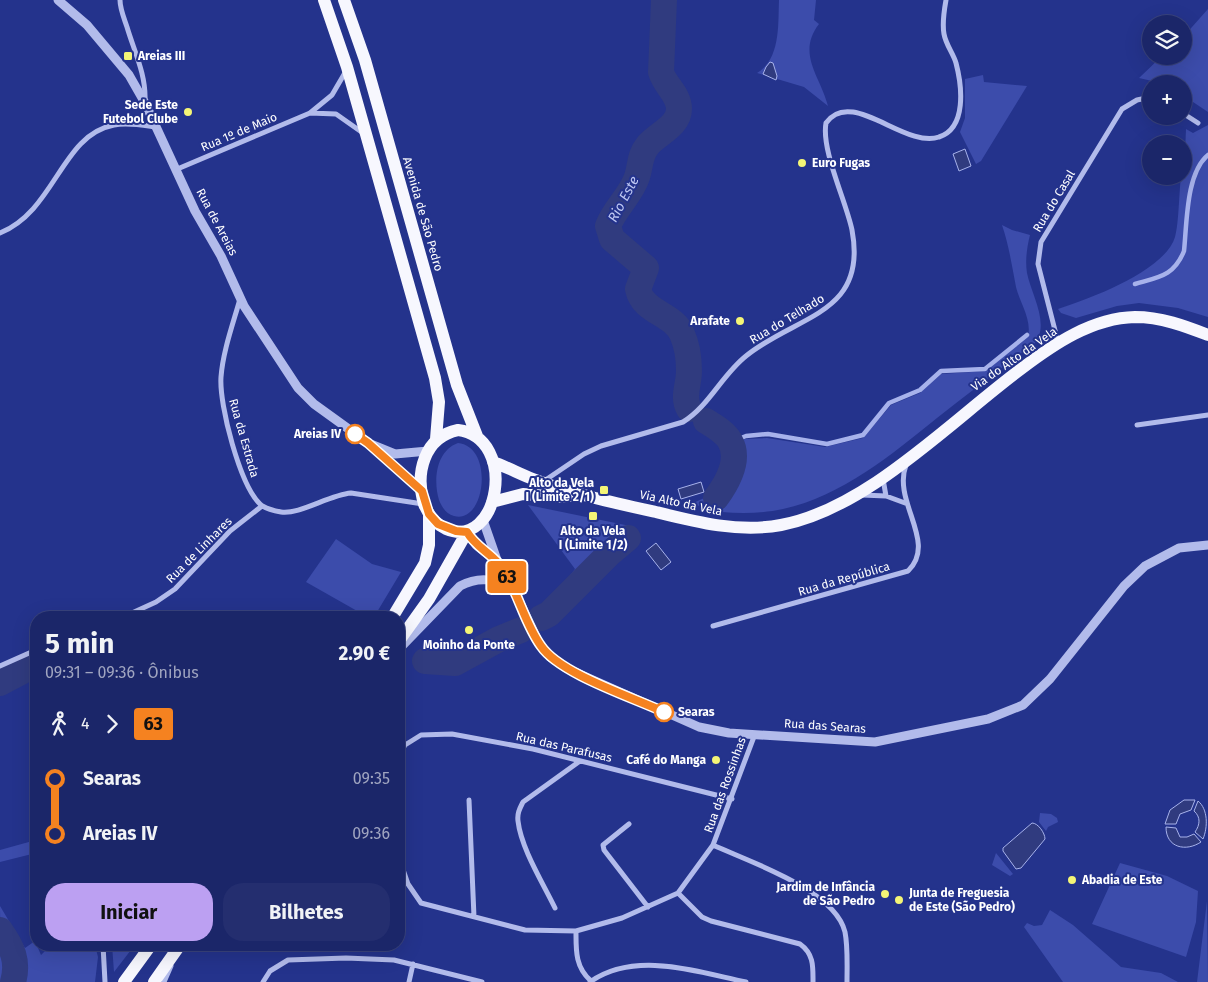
<!DOCTYPE html>
<html lang="pt">
<meta charset="utf-8">
<style>
:root{--surface:#1b2669;--page:#242e6f;--text:#f1f3f6;--muted:#a0a5c0;--line:#39437d;--accent:#bca0f2}
body{margin:0;font-family:"Fira Sans",sans-serif;background:var(--page);color:var(--text);height:100vh;display:flex;flex-direction:column;font-size:19px;white-space:nowrap}
*{box-sizing:border-box;margin:0}
p{font-size:16px;color:var(--muted)}
.icon{flex:none;width:28px;height:28px;fill:none;stroke:currentColor;stroke-width:2;stroke-linecap:round;stroke-linejoin:round}
.map{position:relative;flex:1;overflow:hidden}
.details{position:absolute;left:30px;top:611px;width:375px;height:340px;display:flex;flex-direction:column;background:var(--surface);border-radius:20px;box-shadow:0 5px 20px #0002,0 0 0 1px var(--line)}
.details>*{flex:none}
.badge{padding:0 10px;border-radius:4px;font-size:18px;line-height:32px}
.fabs{position:absolute;left:1142px;top:15px;display:grid;gap:10px}
.fabs a{display:grid;place-items:center;width:50px;height:50px;border-radius:50%;background:var(--surface);box-shadow:0 5px 20px #0002,0 0 0 1px var(--line);font-size:25px}
.map>.badge{position:absolute;translate:-50% -50%;box-shadow:0 0 0 2px #fff}
.legs{display:flex;align-items:center;gap:8px;height:55px;padding:0 15px;font-size:16px}
.legs p{margin-inline-start:auto}
.summary{display:flex;align-items:center;justify-content:space-between;height:85px;padding:0 15px}
h1{font-size:28px;font-weight:700;line-height:38px}
.primary-button{display:flex;gap:10px;margin-top:auto;padding:10px 15px}
.primary-button a{flex:1;height:58px;border-radius:20px;background:var(--accent);color:#111;font-size:20px;font-weight:700;line-height:58px;text-align:center}
.primary-button a+a{background:var(--page);color:var(--text)}
ul{padding:0 15px;list-style:none}
li{display:flex;align-items:center;gap:18px;height:55px;font-size:19px}
li i{display:grid;place-items:center;width:8px;height:100%;margin:0 6px;background:currentColor}
li i::after{content:'';width:12px;height:12px;margin:-6px;border:4px solid;border-radius:50%;background:var(--surface)}
li p{margin-inline-start:auto}
li:first-child i{background:linear-gradient(#0000 50%,currentColor 0)}
li:last-child i{background:linear-gradient(currentColor 50%,#0000 0)}
.map>svg:first-child{display:block}
.green{fill:#3c4cab}
.water{fill:#303b7f;stroke:#a7b2eb}
.lines{fill:none;stroke-linecap:round;stroke-linejoin:round}
.stream{stroke:#a7b2eb;stroke-width:4.5}
.river{stroke:#303b7f;stroke-width:26}
.minor{stroke:#b2bbeb;stroke-width:5}
.tertiary{stroke:#b2bbeb;stroke-width:9}
.primary{stroke:#f7f7fe;stroke-width:12}
.line-1-casing{stroke:#fff;stroke-width:11}
.line-1{stroke:#f58220;stroke-width:8}
.poi-dot{fill:#f4f576;stroke:#24338c;stroke-width:2}
.stop-1-dot{fill:#fff;stroke:#f58220;stroke-width:2.5}
.labels{text-anchor:middle;stroke-width:4;stroke-linejoin:round;paint-order:stroke}
.poi-label{font-size:12px;font-weight:bold;fill:#fff;stroke:#24338c;text-anchor:end}
.street-label{font-size:12px;fill:#fff;stroke:#24338c}
.stop-label{font-size:12px;font-weight:bold;fill:#fff;stroke:#24338c;text-anchor:end}
.water-label{font-size:14px;font-style:italic;fill:#bec7f2;stroke:#24338c}
</style>
<div class="map">
<svg width="1208" height="982" viewBox="0 0 1208 982">
<rect width="100%" height="100%" fill="#24338c"/>
<path class="green" d="M 779,0 L 816,0 L 814,20 L 819,24 C 796,54 821,77 828,106 L 804,87 L 757,73 C 781,59 778,23 779,0 Z
M 1208,9 L 1208,112 L 1184,96 L 1184,84 L 1165,84 L 1139,78 L 1162,56 L 1184,56 L 1184,36 Z
M 983,75 L 984,82 L 1027,86 L 981,161 L 976,164 L 960,132 L 965,118 L 965,79 Z
M 1208,125 L 1208,317 L 1178,308 L 1139,303 L 1117,306 L 1076,318 L 1061,313 L 1058,309 C 1089,299 1165,271 1175,237 C 1179,223 1179,193 1181,176 L 1184,176 L 1186,129 L 1193,133 Z
M 1002,225 L 1012,230 L 1030,235 C 1027,247 1025,260 1027,273 C 1031,294 1051,325 1034,344 C 1001,368 969,393 937,418 C 891,455 842,496 783,509 C 756,515 727,513 700,510 L 700,506 L 691,504 L 711,495 L 718,501 C 734,484 739,465 734,443 L 745,439 L 767,438 L 825,447 L 863,438 L 891,405 L 920,393 L 941,374 L 986,371 L 1028,336 C 1032,320 1020,303 1016,287 C 1012,266 1009,246 1002,225 Z
M 458,443 C 495,447 485,525 454,516 C 446,514 442,507 439,500 C 433,480 436,451 458,443 Z
M 528,505 L 635,527 L 604,552 L 540,615 L 537,611 L 561,587 L 575,569 Z
M 336,539 L 372,564 L 401,572 L 374,617 L 366,616 L 306,582 Z
M 36,669 L 36,675 L 0,693 L 2,686 Z
M 1040,813 L 1051,814 L 1057,818 L 1058,822 L 1048,827 L 1046,831 L 1039,822 Z
M 36,840 L 36,853 L 0,862 L 0,850 Z
M 996,853 L 1013,874 L 1010,876 L 992,865 Z
M 1120,863 L 1167,876 L 1198,891 L 1196,922 L 1186,957 L 1092,924 Z
M 1207,901 L 1208,982 L 1197,982 Z
M 0,906 L 25,948 L 35,941 L 41,955 L 51,945 L 95,945 L 98,957 L 95,982 L 16,982 C 24,958 10,947 1,926 C 0,920 0,912 0,906 Z
M 1050,910 L 1073,925 L 1121,967 L 1161,973 L 1178,982 L 1063,982 L 1024,927 L 1027,923 L 1034,926 L 1042,925 Z
M 0,937 C 10,953 16,963 10,982 L 0,982 Z
M 112,945 L 134,946 L 114,972 Z"/>
<path class="water" d="M 770,62 L 773,63 L 777,76 L 776,80 L 763,74 L 766,67 Z
M 965,149 L 971,166 L 959,171 L 953,154 Z
M 701,482 L 704,492 L 681,499 L 678,489 Z
M 656,543 L 671,562 L 661,570 L 646,551 Z
M 1184,800 L 1195,800 L 1191,810 L 1180,814 L 1176,824 L 1165,824 L 1170,810 Z
M 1198,801 C 1208,809 1208,827 1203,839 L 1195,832 C 1200,825 1201,817 1194,811 Z
M 1032,823 C 1038,823 1045,833 1045,839 L 1021,868 L 1016,869 L 1003,851 L 1003,848 Z
M 1166,827 L 1176,828 L 1180,837 L 1187,837 L 1194,834 L 1201,842 C 1186,852 1166,848 1166,827 Z"/>
<g class="lines">
<path class="stream" d="M 1135,284 C 1159,277 1174,276 1184,251 C 1187,223 1186,173 1208,155
M 731,442 L 746,436 L 768,434 L 827,444 L 863,435 L 889,403 L 920,390 L 941,371 L 985,369 L 1027,335"/>
<path class="river" d="M 664,0 L 661,72 C 665,86 679,94 679,109 C 679,126 657,134 648,145 C 639,156 641,165 637,177 C 631,195 615,208 608,226 L 612,239 L 646,268 L 638,289 C 643,313 673,313 682,334 C 687,345 689,359 689,371 C 689,385 682,397 689,409
M 706,421 C 714,426 725,432 730,441 C 741,460 727,483 716,498
M 541,618 L 549,614 L 609,554 L 628,538
M 425,661 L 455,663 L 499,639 L 521,630
M 0,683 L 36,664
M 0,930 C 12,947 19,961 13,982"/>
<path class="minor" d="M 120,0 C 120,9 124,18 127,27 C 134,51 146,74 145,100
M 310,113 L 336,114 L 363,133
M 1184,114 L 1198,123
M 175,170 L 310,113 L 332,95 L 346,71
M 0,233 C 56,210 61,135 114,125 C 127,122 142,125 156,127
M 240,299 C 233,324 223,351 221,377 C 219,405 240,485 260,504 C 264,508 275,511 281,512 C 299,515 329,495 351,493 L 423,504
M 1058,342 L 1038,264 L 1041,242 L 1122,109 L 1137,100 L 1151,97
M 1137,425 L 1208,415
M 883,479 L 886,496
M 544,481 L 584,454 L 601,446 L 683,422 C 709,406 722,375 746,356 C 796,315 868,315 852,230 C 846,201 821,150 826,123 C 851,87 905,149 939,137 C 967,128 962,86 956,63 C 953,53 946,45 944,34 C 942,23 944,11 946,0
M 862,495 L 886,496 L 905,503
M 121,618 L 156,602 L 175,589 L 230,531 L 262,506
M 713,626 L 908,571 C 938,542 892,502 906,465
M 0,666 L 36,650
M 399,755 L 405,745 L 421,735 L 452,734 L 533,749 L 732,799
M 469,800 L 474,917
M 629,824 L 603,845 L 604,850 L 648,907
M 713,845 C 750,862 835,890 845,932 C 848,947 847,966 847,982
M 399,858 L 408,884 L 421,903 L 525,930 L 576,931 L 622,918 L 678,893 L 713,845 L 755,734
M 678,893 L 702,917 L 711,921 L 800,944 C 814,954 813,967 813,982
M 555,908 C 543,883 521,848 518,821 C 517,813 520,808 523,802 L 580,761
M 576,931 C 576,950 575,967 591,981
M 103,945 L 105,982
M 164,982 L 171,966
M 263,982 L 270,971 L 288,960 L 346,958 L 394,960 L 482,982
M 409,982 L 413,964
M 590,982 C 635,950 698,972 746,982"/>
<path class="tertiary" d="M 58,0 L 87,25 L 129,75 L 145,103 L 195,211 L 221,256 L 244,306 L 298,388 L 314,404 L 368,443 L 395,454 L 428,451
M 374,448 L 422,491
M 483,520 L 498,563 L 513,588 L 540,645 L 550,657 L 566,668 L 699,727 L 729,733 L 875,742 L 988,719 L 1023,705 L 1050,679 L 1124,586 L 1145,566 L 1179,548 L 1208,545
M 467,532 L 476,545 L 498,563
M 399,649 L 460,586 C 479,576 495,579 513,588"/>
<path class="primary" d="M 324,0 L 347,67 L 435,378 L 439,402 L 436,439
M 344,0 L 365,60 L 457,385 L 477,436
M 458,430 C 519,438 499,551 446,529 C 436,524 428,514 424,504 C 415,473 424,437 458,430 Z
M 493,462 C 507,467 520,474 533,479 C 573,494 615,503 656,512 C 696,522 739,533 781,525 C 867,509 952,420 1021,369 C 1054,344 1092,318 1135,317 C 1161,317 1185,326 1208,335
M 492,502 L 523,494 L 559,497 L 577,495
M 392,618 L 425,563 L 429,545 L 429,514
M 399,641 L 429,599 L 467,532
M 124,982 L 151,945
M 154,982 L 180,945"/>
</g>
<g class="lines">
<g class="line-1-casing">
<path id="line-1" d="M 355,434 L 368,443 L 422,491 L 429,514 L 438,524 L 456,531 L 467,532 C 475,546 489,552 499,564 C 518,589 523,621 541,646 C 560,674 632,697 664,712"/>
</g>
<use href="#line-1" class="line-1"/>
</g>
<g class="poi-dot">
<rect x="123" y="51" width="10" height="10" rx="2.5"/>
<circle cx="188" cy="112" r="5"/>
<circle cx="802" cy="163" r="5"/>
<circle cx="740" cy="321" r="5"/>
<rect x="599" y="485" width="10" height="10" rx="2.5"/>
<rect x="588" y="511" width="10" height="10" rx="2.5"/>
<circle cx="469" cy="630" r="5"/>
<circle cx="716" cy="760" r="5"/>
<circle cx="1072" cy="880" r="5"/>
<circle cx="885" cy="894" r="5"/>
<circle cx="899" cy="900" r="5"/>
</g>
<g class="stop-1-dot">
<circle cx="355" cy="434" r="9"/>
<circle cx="664" cy="712" r="9"/>
</g>
<g class="labels">
<g class="poi-label">
<text x="138" y="60" text-anchor="start">Areias III</text>
<text x="178" y="109">Sede Este<tspan x="178" dy="14">Futebol Clube</tspan></text>
<text x="812" y="167" text-anchor="start">Euro Fugas</text>
<text x="730" y="325">Arafate</text>
<text x="594" y="487">Alto da Vela<tspan x="594" dy="14">I (Limite 2/1)</tspan></text>
<text x="593" y="535" text-anchor="middle">Alto da Vela<tspan x="593" dy="14">I (Limite 1/2)</tspan></text>
<text x="469" y="649" text-anchor="middle">Moinho da Ponte</text>
<text x="706" y="764">Café do Manga</text>
<text x="1082" y="884" text-anchor="start">Abadia de Este</text>
<text x="875" y="891">Jardim de Infância<tspan x="875" dy="14">de São Pedro</tspan></text>
<text x="909" y="897" text-anchor="start">Junta de Freguesia<tspan x="909" dy="14">de Este (São Pedro)</tspan></text>
</g>
<g class="street-label">
<text transform="translate(239 132) rotate(-23)" y="4">Rua 1º de Maio</text>
<text transform="translate(1054 201) rotate(-59)" y="4">Rua do Casal</text>
<text transform="translate(423 214) rotate(74)" y="4">Avenida de São Pedro</text>
<text transform="translate(217 222) rotate(62)" y="4">Rua de Areias</text>
<text transform="translate(787 319) rotate(-31)" y="4">Rua do Telhado</text>
<text transform="translate(1014 359) rotate(-35)" y="4">Via do Alto da Vela</text>
<text transform="translate(244 438) rotate(74)" y="4">Rua da Estrada</text>
<text transform="translate(681 503) rotate(12)" y="4">Via Alto da Vela</text>
<text transform="translate(199 550) rotate(-45)" y="4">Rua de Linhares</text>
<text transform="translate(844 579) rotate(-16)" y="4">Rua da República</text>
<text transform="translate(825 726) rotate(4)" y="4">Rua das Searas</text>
<text transform="translate(564 747) rotate(13)" y="4">Rua das Parafusas</text>
<text transform="translate(725 785) rotate(-70)" y="4">Rua das Rossinhas</text>
</g>
<g class="stop-label">
<text x="341" y="438">Areias IV</text>
<text x="678" y="716" text-anchor="start">Searas</text>
</g>
<g class="water-label">
<text transform="translate(623 199) rotate(-62)" y="5">Rio Este</text>
</g>
</g>
</svg>
<div class="fabs">
<a><svg class="icon" aria-label="layers" viewBox="0 0 24 24"><path d="M12 4l9 5-9 5-9-5zM3 14l9 5 9-5"/></svg></a>
<a>+</a>
<a>−</a>
</div>
<b class="badge" style="left:507px;top:577px;background:#f58220;color:#111">63</b>
<section class="details">
<div class="summary"><div><h1>5 min</h1><p>09:31 – 09:36 · Ônibus</p></div><b>2.90 €</b></div>
<div class="legs"><svg class="icon" aria-label="walk" viewBox="0 0 24 24"><circle cx="13" cy="4" r="2"/><path d="M13 8l-2 6 4 7M11 14l-3 7M7 12l3-4h3l4 4"/></svg>4<svg class="icon" aria-label="forward" viewBox="0 0 24 24"><path d="M9 5l7 7-7 7"/></svg><b class="badge" style="background:#f58220;color:#111">63</b></div>
<ul>
<li><i style="color:#f58220"></i><b>Searas</b><p>09:35</p></li>
<li><i style="color:#f58220"></i><b>Areias IV</b><p>09:36</p></li>
</ul>
<div class="primary-button"><a>Iniciar</a><a>Bilhetes</a></div>
</section>
</div>
